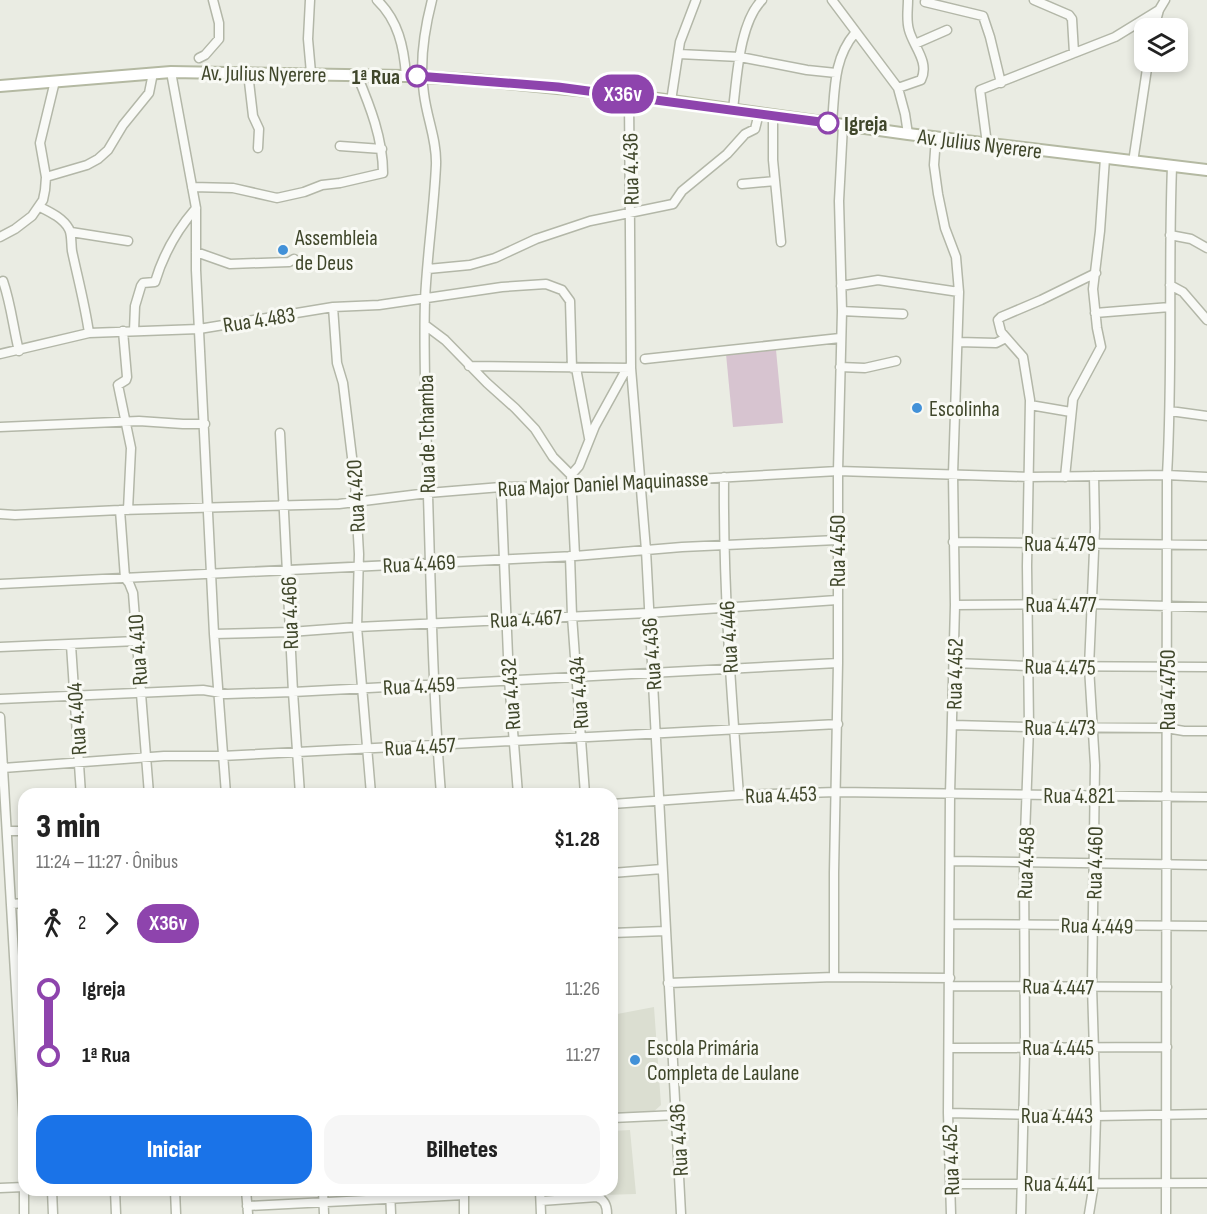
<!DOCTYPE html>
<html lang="pt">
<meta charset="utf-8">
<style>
:root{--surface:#fff;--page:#f6f6f6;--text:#222;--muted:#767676;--accent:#1a73e8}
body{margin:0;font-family:"Sofia Sans Condensed",sans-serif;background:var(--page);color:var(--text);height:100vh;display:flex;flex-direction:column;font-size:22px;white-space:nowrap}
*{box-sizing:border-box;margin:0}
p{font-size:20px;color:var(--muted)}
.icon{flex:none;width:33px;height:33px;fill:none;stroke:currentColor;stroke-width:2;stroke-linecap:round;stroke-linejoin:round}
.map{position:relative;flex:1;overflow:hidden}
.side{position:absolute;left:18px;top:788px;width:600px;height:408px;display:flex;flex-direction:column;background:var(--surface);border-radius:18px;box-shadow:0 3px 9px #0003}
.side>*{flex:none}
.badge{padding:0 12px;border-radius:20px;font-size:21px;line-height:39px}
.buttons{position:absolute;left:1134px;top:18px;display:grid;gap:12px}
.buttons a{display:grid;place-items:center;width:54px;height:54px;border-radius:12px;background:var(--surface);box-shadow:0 3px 9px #0003;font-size:30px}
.map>.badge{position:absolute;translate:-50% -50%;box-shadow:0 0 0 3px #fff}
.legs{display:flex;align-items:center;gap:9px;height:66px;padding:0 18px;font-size:20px}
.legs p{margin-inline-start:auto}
.summary{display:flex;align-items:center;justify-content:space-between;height:102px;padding:0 18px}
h1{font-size:33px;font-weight:800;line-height:45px}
.cta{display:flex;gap:12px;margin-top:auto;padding:12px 18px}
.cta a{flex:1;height:69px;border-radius:18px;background:var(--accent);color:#fff;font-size:24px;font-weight:800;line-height:69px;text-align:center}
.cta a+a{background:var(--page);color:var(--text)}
ul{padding:0 18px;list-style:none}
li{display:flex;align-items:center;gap:21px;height:66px;font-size:22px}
li i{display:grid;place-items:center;width:9px;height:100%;margin:0 8px;background:currentColor}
li i::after{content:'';width:15px;height:15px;margin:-8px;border:4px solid;border-radius:50%;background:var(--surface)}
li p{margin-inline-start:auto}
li:first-child i{background:linear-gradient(#0000 50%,currentColor 0)}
li:last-child i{background:linear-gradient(currentColor 50%,#0000 0)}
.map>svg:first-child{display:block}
.built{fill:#dbded1}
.park{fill:#d7c4d0}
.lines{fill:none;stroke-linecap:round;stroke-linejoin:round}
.minor-casing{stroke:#b3b7a8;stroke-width:11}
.major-casing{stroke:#b4b9a2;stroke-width:14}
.minor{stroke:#f9faf7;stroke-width:8}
.major{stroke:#fff;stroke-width:10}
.line-1-casing{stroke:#fff;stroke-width:14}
.line-1{stroke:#8e44ad;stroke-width:9}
.stop-1-dot{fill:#fff;stroke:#8e44ad;stroke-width:3}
.poi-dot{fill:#4291d8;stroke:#f8f9f4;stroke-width:2}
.labels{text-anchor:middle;stroke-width:6;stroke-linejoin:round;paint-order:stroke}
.street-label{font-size:22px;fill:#3f462a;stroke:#f8f9f4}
.stop-label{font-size:22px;font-weight:bold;fill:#3f462a;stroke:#f8f9f4;text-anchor:end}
.poi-label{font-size:22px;fill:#3f462a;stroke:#f8f9f4;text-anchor:start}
</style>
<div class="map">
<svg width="1207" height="1214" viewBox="0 0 1207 1214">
<rect width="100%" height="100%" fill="#eaece3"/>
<path class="built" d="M 654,1007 L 661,1105 L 652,1113 L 612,1114 L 612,1015 Z
M 630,1130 L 636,1194 L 571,1196 L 570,1190 L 612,1190 L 612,1131 Z"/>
<path class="park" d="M 776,350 L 783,423 L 733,427 L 726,354 Z"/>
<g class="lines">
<g class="minor-casing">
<path id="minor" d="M 310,0 L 308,39 L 311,73
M 377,0 C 398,20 404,47 406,76
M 432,0 C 424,31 419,63 424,94 C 427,119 437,140 436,165 C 434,210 427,255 425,300 C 423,365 427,430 428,495 C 431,595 433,694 441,794
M 832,0 L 898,88 L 905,114 L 908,134
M 1034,0 L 1069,15 L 1072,19 L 1074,53
M 925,2 L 983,16 L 990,37 L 1001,83
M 1154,28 L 1159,10 L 1165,0
M 915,44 L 947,30
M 679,54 L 740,57 L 807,70 L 836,73
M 199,58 L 205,55 L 219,39 L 219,23 L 213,0
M 171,72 L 196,208 L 196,270 L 214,634 L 226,794
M 248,73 L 253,116 L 259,129 L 258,148
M 898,88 L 921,80 C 930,62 913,46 909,30 C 906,20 908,10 908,0
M 629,95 L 631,368 L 646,550 L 681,1214
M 671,101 L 680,42 L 696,0
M 733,109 C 737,78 739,23 762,0
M 773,115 L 773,160 L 781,242
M 832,123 C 835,90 833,59 855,33
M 936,137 L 934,165 L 938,194 L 945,228 L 956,257 L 959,292 L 953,474 L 955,605 L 950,794 L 948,1113 L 951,1214
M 987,144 L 980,90 L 1115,37 L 1159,10
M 340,146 L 382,149
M 1133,162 L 1148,62
M 46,177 L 87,165 L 98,159 L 108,150 L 123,125 L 149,93 L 153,73
M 742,184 L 775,181
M 192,187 L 233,188 L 277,198 L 304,192 L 322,185 L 340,183 L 383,173 C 383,139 370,106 357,75
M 40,207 C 50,212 63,218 69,229 C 72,235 71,244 72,251 C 78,279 85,305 89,333
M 71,232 L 128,241
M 1170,235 L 1191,239 L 1207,248
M 0,237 L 15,229 L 32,216 L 43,200 L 45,190 L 46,177 L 40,143 L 55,81
M 196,252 L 230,264 L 289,262 L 294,259
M 428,269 L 470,265 L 495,258 L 536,239 L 590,221 L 673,204 L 682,191 L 727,154 L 745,134 L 755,129 L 759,113
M 3,281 C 11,304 13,327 19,351
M 1170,285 L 1183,292 L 1207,320
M 841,286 L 878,280 L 959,292
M 333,307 L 337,363 L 343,383 L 355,482 L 359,554 L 357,627 L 371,794
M 842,311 L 903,314
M 1095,313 L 1170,307
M 425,325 L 445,340 L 487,383 L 515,408 L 535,429 L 553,457 L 571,475 L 575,556
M 123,331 L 127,377 L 126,380 L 118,385 L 131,448 L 128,510
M 134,331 L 135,306 L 141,286 L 143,283 L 155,282 C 163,255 177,230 196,208
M 958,342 L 996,343 L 1006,338
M 0,354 L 89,333 L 199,329 L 333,307 L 379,305 L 502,287 L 546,284 L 562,290 L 570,301 L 572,368
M 645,359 L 840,338
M 469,366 L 631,368
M 840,367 L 865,368 L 896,361
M 576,368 L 589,438
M 1030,405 L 1071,412
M 1170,411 L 1207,416
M 0,427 L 139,421 L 183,424 L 205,424
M 280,433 L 293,692 L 300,794
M 571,475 L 579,466 L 595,426 L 627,368
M 724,477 C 723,584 731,689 739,795
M 1065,477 L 1073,399 L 1101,347 L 1097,328 L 1093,289 L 1100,231 L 1105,158
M 501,487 L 509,680 L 518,794
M 120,510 L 125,578 L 129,583 L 133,593 L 149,794
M 0,514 L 15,515 L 120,510 L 339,504 L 428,493 L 501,487 L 571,486 L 838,471 L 1030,477 L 1167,475 L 1207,477
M 953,542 L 1207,545
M 570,556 L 572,616 L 585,794
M 0,584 L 575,556 L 682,547 L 837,540
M 955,605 L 1092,604 L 1207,607
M 214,634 L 290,632 L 357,627 L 648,613 L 837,600
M 71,645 L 81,794
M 0,647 L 137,641
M 954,663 L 1028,666 L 1207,667
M 0,699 L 203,690 L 227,694 L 293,692 L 838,663
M 0,717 L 24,1127
M 953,725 L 1029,727 L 1166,728 L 1184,731 L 1207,731
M 3,768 L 164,756 L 222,756 L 838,724
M 612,804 L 739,795 L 837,792 L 1207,797
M 8,831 L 24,831
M 951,861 L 1207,865
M 612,873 L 662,869
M 12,904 L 24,903
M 951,924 L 1207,926
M 612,933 L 665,931
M 834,977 L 834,873 L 838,663 L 838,471 L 842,311 L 839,201 L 843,125
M 668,983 L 834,977 L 950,978
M 950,986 L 1167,987
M 949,1048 L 1167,1047
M 948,1113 L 1096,1116 L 1207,1114
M 612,1118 L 677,1115
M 952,1184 L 1207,1183
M 0,1188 L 24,1187
M 52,1190 L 53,1214
M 115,1190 L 116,1214
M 175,1190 L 176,1214
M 246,1190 L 248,1214
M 323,1190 L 324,1214
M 390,1190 L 391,1214
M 464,1190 L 464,1214
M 540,1190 L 541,1214
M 541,1201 L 597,1197 C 605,1200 607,1206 607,1214
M 247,1206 L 464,1195
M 24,1214 L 24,1183
M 1021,1214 L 1025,1048 L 1024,863 L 1029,727 L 1027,566 L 1030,400 L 1023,357 L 1001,332 L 998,320 L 1001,317 L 1041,300 L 1096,273
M 1089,1214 L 1094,1183 L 1096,1116 L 1092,986 L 1095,765 L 1089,667 L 1095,528 L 1094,476
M 1166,1214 L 1167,475 C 1173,372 1168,269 1172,167"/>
</g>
<g class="major-casing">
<path id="major" d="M 0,86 L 171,72 L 406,76 L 475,80 L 629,95 L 908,134 L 1207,170"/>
</g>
<use href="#minor" class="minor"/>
<use href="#major" class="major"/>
</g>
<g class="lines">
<g class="line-1-casing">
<path id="line-1" d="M 417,76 L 558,87 L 828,123"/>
</g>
<use href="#line-1" class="line-1"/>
</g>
<g class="stop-1-dot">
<circle cx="417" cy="76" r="10"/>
<circle cx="828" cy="123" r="10"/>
</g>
<g class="poi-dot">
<circle cx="283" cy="250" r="6"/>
<circle cx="917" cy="408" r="6"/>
<circle cx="635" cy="1060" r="6"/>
</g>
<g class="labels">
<g class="street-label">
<text transform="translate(264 73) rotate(1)" y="8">Av. Julius Nyerere</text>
<text transform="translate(980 143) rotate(7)" y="8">Av. Julius Nyerere</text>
<text transform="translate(630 169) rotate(-91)" y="8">Rua 4.436</text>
<text transform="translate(259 319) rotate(-9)" y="8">Rua 4.483</text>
<text transform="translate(426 434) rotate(-91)" y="8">Rua de Tchamba</text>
<text transform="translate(603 483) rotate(-3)" y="8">Rua Major Daniel Maquinasse</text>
<text transform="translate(355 496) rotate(-93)" y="8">Rua 4.420</text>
<text x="1060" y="551">Rua 4.479</text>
<text transform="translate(837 551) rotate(-90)" y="8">Rua 4.450</text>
<text transform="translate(419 563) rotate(-3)" y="8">Rua 4.469</text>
<text x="1061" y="612">Rua 4.477</text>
<text transform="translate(289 613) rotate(-92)" y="8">Rua 4.466</text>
<text transform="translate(526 618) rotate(-3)" y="8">Rua 4.467</text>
<text transform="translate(728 637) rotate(-93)" y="8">Rua 4.446</text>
<text transform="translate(137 650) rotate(-94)" y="8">Rua 4.410</text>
<text transform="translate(651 654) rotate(-94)" y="8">Rua 4.436</text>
<text transform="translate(1060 666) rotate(1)" y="8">Rua 4.475</text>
<text transform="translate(954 674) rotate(-89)" y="8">Rua 4.452</text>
<text transform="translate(419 685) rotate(-3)" y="8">Rua 4.459</text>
<text transform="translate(1167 690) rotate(-90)" y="8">Rua 4.4750</text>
<text transform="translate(578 693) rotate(-94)" y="8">Rua 4.434</text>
<text transform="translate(510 694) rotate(-94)" y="8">Rua 4.432</text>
<text transform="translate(76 719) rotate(-94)" y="8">Rua 4.404</text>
<text x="1060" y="735">Rua 4.473</text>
<text transform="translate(420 746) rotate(-3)" y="8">Rua 4.457</text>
<text transform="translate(781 794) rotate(-2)" y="8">Rua 4.453</text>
<text x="1079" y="803">Rua 4.821</text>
<text transform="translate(1025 863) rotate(-88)" y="8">Rua 4.458</text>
<text transform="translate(1094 863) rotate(-89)" y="8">Rua 4.460</text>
<text transform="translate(1097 925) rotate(1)" y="8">Rua 4.449</text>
<text transform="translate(1058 986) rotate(1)" y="8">Rua 4.447</text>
<text x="1058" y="1055">Rua 4.445</text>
<text x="1057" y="1123">Rua 4.443</text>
<text transform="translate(678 1140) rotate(-93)" y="8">Rua 4.436</text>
<text transform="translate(950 1160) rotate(-92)" y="8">Rua 4.452</text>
<text x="1059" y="1191">Rua 4.441</text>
</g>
<g class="stop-label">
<text x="400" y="84">1ª Rua</text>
<text x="844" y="131" text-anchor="start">Igreja</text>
</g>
<g class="poi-label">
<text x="295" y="245">Assembleia<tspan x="295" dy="25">de Deus</tspan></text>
<text x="929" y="416">Escolinha</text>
<text x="647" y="1055">Escola Primária<tspan x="647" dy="25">Completa de Laulane</tspan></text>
</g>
</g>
</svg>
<div class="buttons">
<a><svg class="icon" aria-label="layers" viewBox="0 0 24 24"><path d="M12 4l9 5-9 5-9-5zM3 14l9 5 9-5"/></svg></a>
</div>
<b class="badge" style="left:623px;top:94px;background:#8e44ad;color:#fff">X36v</b>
<section class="side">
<div class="summary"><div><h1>3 min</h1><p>11:24 – 11:27 · Ônibus</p></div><b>$1.28</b></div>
<div class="legs"><svg class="icon" aria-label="walk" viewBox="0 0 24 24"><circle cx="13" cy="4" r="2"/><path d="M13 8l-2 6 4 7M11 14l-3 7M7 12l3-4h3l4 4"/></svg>2<svg class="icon" aria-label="forward" viewBox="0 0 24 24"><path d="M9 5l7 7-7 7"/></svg><b class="badge" style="background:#8e44ad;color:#fff">X36v</b></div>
<ul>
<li><i style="color:#8e44ad"></i><b>Igreja</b><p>11:26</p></li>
<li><i style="color:#8e44ad"></i><b>1ª Rua</b><p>11:27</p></li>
</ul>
<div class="cta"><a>Iniciar</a><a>Bilhetes</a></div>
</section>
</div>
